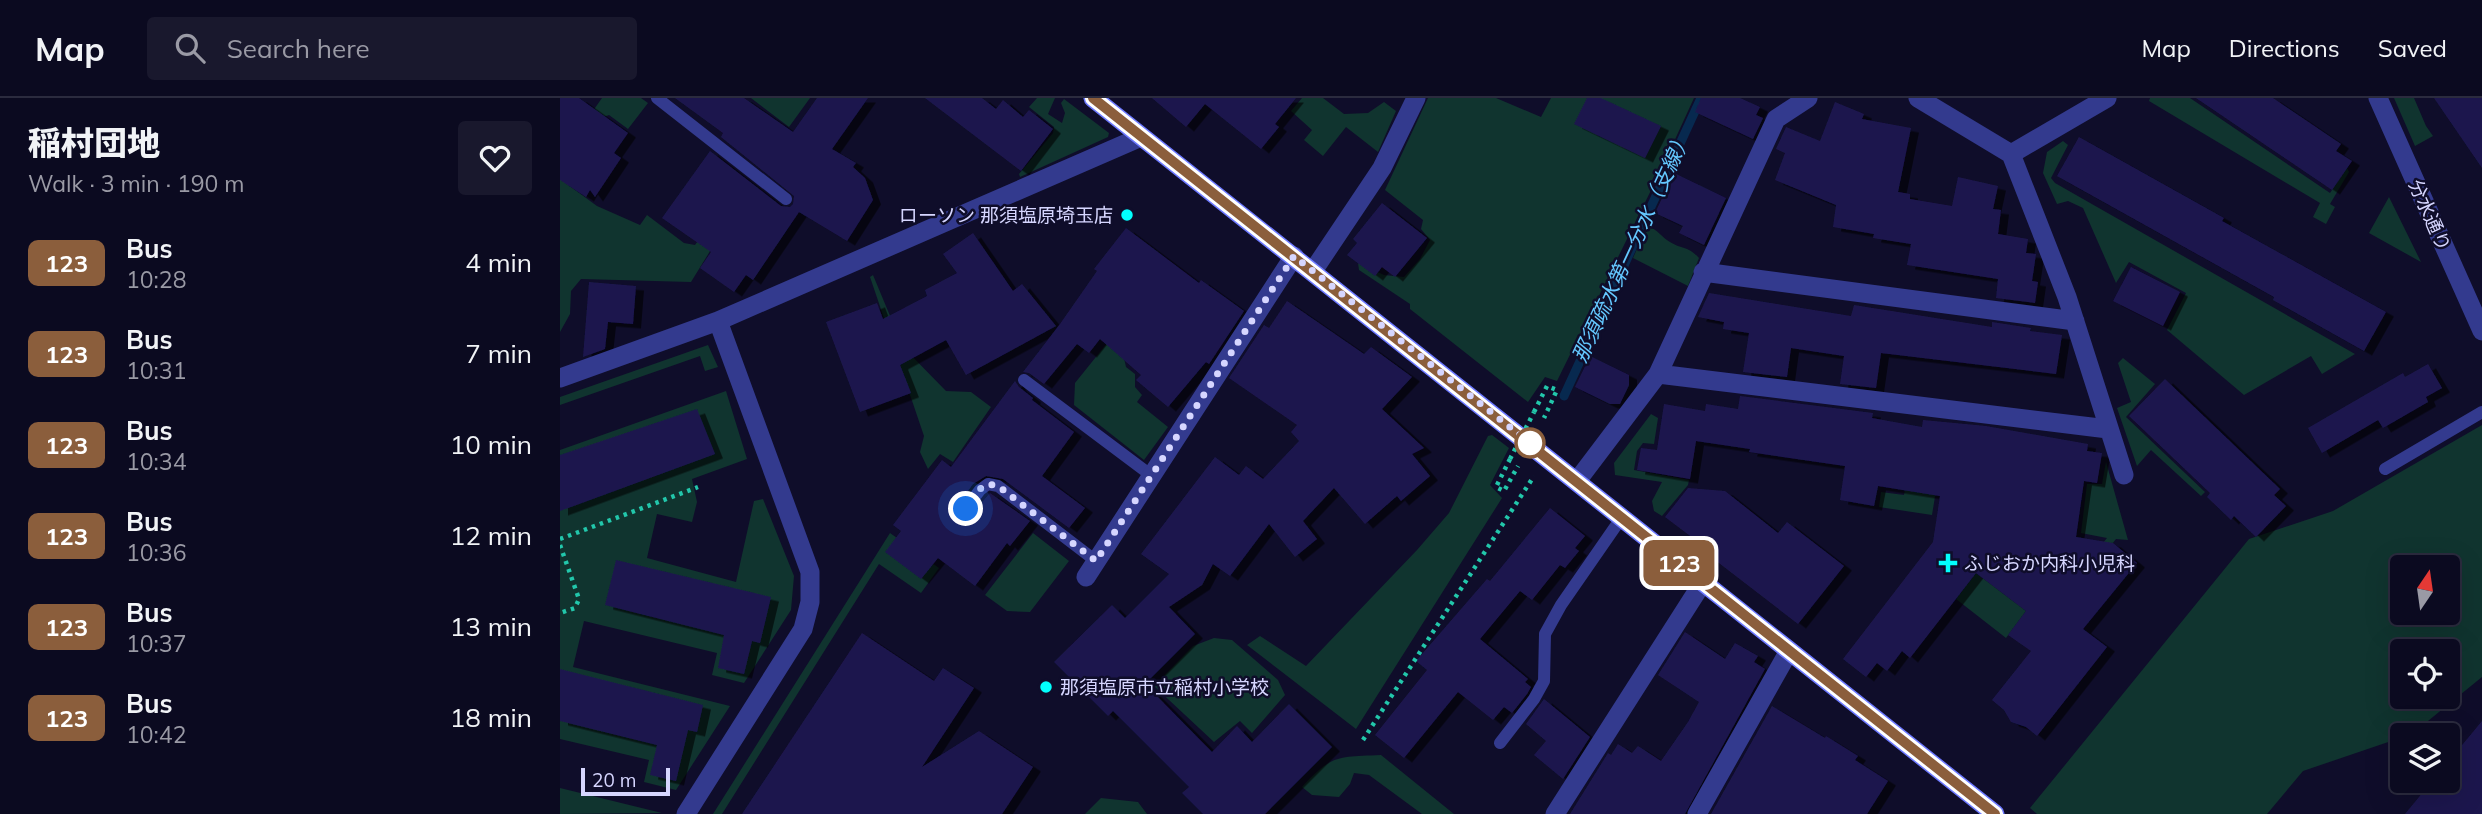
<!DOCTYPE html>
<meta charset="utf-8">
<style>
:root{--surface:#0b0a20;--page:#19182d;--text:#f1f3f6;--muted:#9a9aa5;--line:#2b2b3e}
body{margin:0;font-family:Mulish,"Noto Sans JP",sans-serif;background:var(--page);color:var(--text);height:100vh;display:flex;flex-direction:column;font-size:26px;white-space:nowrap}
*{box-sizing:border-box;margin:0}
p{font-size:23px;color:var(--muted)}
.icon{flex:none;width:38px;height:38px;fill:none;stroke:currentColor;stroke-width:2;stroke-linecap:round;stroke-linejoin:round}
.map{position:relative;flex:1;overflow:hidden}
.drawer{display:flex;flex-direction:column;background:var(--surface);width:560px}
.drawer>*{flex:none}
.badge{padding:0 14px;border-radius:10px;font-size:24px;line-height:46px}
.needle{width:46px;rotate:13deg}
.buttons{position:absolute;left:1830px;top:457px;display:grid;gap:14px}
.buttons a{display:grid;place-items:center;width:70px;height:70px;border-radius:7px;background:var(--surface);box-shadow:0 7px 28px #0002,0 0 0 2px var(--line);font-size:35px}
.scale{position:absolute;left:21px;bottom:18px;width:89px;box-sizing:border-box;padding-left:7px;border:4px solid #d6d6ff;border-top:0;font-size:19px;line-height:24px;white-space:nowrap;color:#d6d6ff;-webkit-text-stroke:5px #0f0d2a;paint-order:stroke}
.you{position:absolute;width:35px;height:35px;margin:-18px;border:5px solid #fff;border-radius:50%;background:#1a73e8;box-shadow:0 0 0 10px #1a73e833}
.map>.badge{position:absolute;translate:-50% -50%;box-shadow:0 0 0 4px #fff}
.round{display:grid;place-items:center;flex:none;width:74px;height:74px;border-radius:7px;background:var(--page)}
.headline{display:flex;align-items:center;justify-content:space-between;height:119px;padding:0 28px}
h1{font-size:33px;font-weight:800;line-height:52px}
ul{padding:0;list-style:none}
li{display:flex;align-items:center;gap:21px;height:91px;padding:0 28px}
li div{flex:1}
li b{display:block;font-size:26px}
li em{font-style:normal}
li .badge{min-width:77px;font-weight:700;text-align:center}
header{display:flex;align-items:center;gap:42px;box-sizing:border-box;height:98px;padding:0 35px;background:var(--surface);border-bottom:2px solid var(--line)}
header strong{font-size:33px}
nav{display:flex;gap:38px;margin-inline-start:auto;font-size:24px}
.search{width:490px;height:63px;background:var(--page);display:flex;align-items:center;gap:18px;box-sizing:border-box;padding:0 24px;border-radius:7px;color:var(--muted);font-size:26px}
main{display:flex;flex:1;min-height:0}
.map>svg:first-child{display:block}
.green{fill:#10342f;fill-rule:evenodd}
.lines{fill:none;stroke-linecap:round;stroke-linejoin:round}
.stream{stroke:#07294f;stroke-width:9}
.building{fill:#1c174d;filter:url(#shadow)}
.path{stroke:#22c7ab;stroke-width:4.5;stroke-dasharray:3.5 5;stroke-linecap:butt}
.service{stroke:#333a8e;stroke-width:12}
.minor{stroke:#333a8e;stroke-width:19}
.tertiary{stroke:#333a8e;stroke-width:19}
.secondary{stroke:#6d79ff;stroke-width:19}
.path-bridge{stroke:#22c7ab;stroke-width:4.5;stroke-dasharray:3.5 5;stroke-linecap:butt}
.line-casing{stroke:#fff;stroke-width:16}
.line{stroke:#8b5e3c;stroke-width:10}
.walk{stroke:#d6d6ff;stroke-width:7;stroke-dasharray:0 12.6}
.poi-dot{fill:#02fffd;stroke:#0f0d2a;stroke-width:2.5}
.stop-dot{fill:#fff;stroke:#8b5e3c;stroke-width:3.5}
.labels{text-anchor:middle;stroke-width:5;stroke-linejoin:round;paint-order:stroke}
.poi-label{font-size:19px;fill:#d6d6ff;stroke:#0f0d2a;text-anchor:start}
.street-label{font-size:19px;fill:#d6d6ff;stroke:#0f0d2a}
.water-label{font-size:21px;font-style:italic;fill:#64c8ff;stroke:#0f0d2a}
</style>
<header>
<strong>Map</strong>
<div class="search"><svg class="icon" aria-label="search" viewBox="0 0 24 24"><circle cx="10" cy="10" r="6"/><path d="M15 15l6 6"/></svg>Search here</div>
<nav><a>Map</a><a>Directions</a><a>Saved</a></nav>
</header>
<main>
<section class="drawer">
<div class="headline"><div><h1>稲村団地</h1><p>Walk · 3 min · 190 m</p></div><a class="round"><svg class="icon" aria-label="heart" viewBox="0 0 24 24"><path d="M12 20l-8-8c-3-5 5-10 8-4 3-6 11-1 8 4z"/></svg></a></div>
<ul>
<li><span class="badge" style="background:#8b5e3c;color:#fff">123</span><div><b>Bus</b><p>10:28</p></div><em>4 min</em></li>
<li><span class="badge" style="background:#8b5e3c;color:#fff">123</span><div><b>Bus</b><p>10:31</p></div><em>7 min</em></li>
<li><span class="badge" style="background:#8b5e3c;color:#fff">123</span><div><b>Bus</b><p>10:34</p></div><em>10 min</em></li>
<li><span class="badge" style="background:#8b5e3c;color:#fff">123</span><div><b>Bus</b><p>10:36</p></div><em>12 min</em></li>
<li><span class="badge" style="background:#8b5e3c;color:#fff">123</span><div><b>Bus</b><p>10:37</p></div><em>13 min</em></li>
<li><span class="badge" style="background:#8b5e3c;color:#fff">123</span><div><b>Bus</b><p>10:42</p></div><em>18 min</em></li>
</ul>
</section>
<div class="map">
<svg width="1922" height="716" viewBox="0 0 1922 716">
<defs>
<filter id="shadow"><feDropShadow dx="8" dy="4.5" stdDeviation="0" flood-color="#0009"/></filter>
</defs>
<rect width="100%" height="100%" fill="#0f0d2a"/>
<path class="green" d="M 42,0 L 81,0 L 88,5 L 68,31 L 49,17 L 23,27 Z
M 191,0 L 250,0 L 229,29 Z
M 477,0 L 495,0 L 488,16 L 502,25 L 505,15 L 501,5 L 504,1 L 549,35 L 548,39 L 460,79 L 459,76 L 493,35 L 494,29 L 469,9 Z
M 742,0 L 763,0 L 784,16 L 808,15 L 824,4 L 836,13 L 818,54 L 786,29 L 763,58 L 744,42 L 752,32 L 731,13 Z
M 868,0 L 936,0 L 981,19 L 991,0 L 1134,0 L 1101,72 L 997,283 L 985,279 L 968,304 L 850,211 L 850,206 L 799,172 L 798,165 L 824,177 L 844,179 L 860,161 L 870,142 L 861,131 L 863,122 L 825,92 Z
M 1590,0 L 1630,0 L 1770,95 L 1787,70 L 1789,74 L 1770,106 L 1775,109 L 1766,126 L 1753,119 L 1760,105 L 1589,3 Z
M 1834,0 L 1854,0 L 1866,28 L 1873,38 L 1855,48 Z
M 1503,43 L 1508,47 L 1491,80 L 1495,85 L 1795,256 L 1762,276 L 1751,258 L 1684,297 L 1607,232 L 1626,195 L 1569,164 L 1556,185 L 1523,110 L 1508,103 L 1497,106 L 1483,75 L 1487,54 Z
M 0,81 L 37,108 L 80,127 L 87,117 L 124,145 L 135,147 L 175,91 L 184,98 L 131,184 L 21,181 L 11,193 L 10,216 L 0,234 Z
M 1829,99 L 1861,164 L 1809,135 Z
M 1087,128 C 1099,132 1101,139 1110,144 C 1123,152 1127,147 1139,160 L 1128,188 L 1073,160 Z
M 313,177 L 343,249 L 386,293 L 411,294 L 431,309 L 393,364 L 380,356 L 368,371 L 360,354 L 364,338 L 310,179 Z
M 552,239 L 564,260 L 566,269 L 575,276 L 575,289 L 582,297 L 577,304 L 608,329 L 584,362 L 514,307 L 515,285 Z
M 148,247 L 158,269 L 145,273 L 140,258 L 0,307 L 0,299 Z
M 1563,260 L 1595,286 L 1566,319 L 1645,394 L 1641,398 L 1591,352 L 1577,368 L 1557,310 L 1571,304 L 1558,265 Z
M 166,293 L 187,361 L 132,381 L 137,404 L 132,424 L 97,416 L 87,460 L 176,484 L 194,403 L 203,401 L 234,478 L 231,512 L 184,585 L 152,577 L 157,555 L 24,523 L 13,569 L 170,608 L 116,692 L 84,684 L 89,662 L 0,641 L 0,352 Z
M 1091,316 L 1098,320 L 1094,346 L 1083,345 L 1077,353 L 1074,372 L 1129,382 L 1128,387 L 1102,418 L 1094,413 L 1092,403 L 1102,384 L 1055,377 L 1054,365 Z
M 1922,327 L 1922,579 L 1852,636 L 1843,637 L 1843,639 L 1743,673 L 1707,716 L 1477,716 L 1470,710 L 1689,441 L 1773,413 ZM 1843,469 L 1888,469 L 1888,514 L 1843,514 ZM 1843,553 L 1888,553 L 1888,598 L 1843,598 Z
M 932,337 L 949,350 L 930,387 L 942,400 L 796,631 L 687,547 L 700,538 L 746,568 L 857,452 L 889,415 L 928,338 Z
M 1350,362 L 1381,362 L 1372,417 L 1319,409 L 1321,394 L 1344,397 Z
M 1546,364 L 1568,442 L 1556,441 L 1512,496 L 1506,491 L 1547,440 L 1521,435 L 1527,386 L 1542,386 Z
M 330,435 L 379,470 L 361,495 L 319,466 L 162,716 L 153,716 Z
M 473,435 L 509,463 L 470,514 L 447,513 L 425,497 Z
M 1416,475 L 1466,513 L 1446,540 L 1396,501 Z
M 654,540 L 672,542 L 718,582 L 725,597 L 692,635 L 680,623 L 654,644 L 594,588 L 633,548 Z
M 821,657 L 894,716 L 862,716 L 809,677 L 794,675 L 790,686 L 779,699 L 752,697 L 742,689 C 772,656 778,659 821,657 Z
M 0,690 L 102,715 L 0,716 Z
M 541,700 L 578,704 L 587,716 L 525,716 Z"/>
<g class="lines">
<path class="stream" d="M 1004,298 L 1141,0"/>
</g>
<path class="building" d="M 0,0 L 19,0 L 68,35 L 54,55 L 61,60 L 35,99 L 30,92 L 26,99 L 0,82 Z
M 115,0 L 184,0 L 233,34 L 257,0 L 308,0 L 272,51 L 296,65 L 293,69 L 305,80 L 313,102 L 287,143 L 239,114 L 193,182 L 186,177 L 174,194 L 140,170 L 151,154 L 102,120 L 150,53 L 221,108 L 230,109 L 233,106 L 234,98 L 161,39 L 163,35 Z
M 365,0 L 422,0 L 436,11 L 443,2 L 463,19 L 469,12 L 493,31 L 461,73 Z
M 592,0 L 736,0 L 715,26 L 719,29 L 701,51 L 645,6 L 626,29 Z
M 1027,0 L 1041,0 L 1101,28 L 1085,60 L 1014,26 Z
M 1141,0 L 1180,0 L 1200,9 L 1196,17 L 1203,20 L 1193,41 L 1135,14 Z
M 1636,0 L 1713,0 L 1781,46 L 1776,53 L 1792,63 L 1772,92 Z
M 1874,0 L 1922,0 L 1922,70 Z
M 1275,4 L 1304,16 L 1302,21 L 1351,30 L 1338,94 L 1350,96 L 1350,101 L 1392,108 L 1398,79 L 1438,88 L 1433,111 L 1441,112 L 1438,136 L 1468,141 L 1466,155 L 1476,156 L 1472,183 L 1478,184 L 1475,205 L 1436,200 L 1438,181 L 1347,167 L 1351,146 L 1313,140 L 1314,136 L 1273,129 L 1276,107 L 1215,82 L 1225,55 L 1216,51 L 1226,29 L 1260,43 Z
M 1519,39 L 1664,120 L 1662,123 L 1826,214 L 1804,253 L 1713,202 L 1714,199 L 1497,78 Z
M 1114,75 L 1166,100 L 1144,147 L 1119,135 L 1123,128 L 1095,115 Z
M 822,105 L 867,140 L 835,179 L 822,169 L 815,178 L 787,157 L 797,145 L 793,141 Z
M 566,130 L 639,185 L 641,182 L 684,213 L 649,266 L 646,264 L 608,309 L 576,282 L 581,277 L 540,241 L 529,255 L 517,246 L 484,286 L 469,275 L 463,274 L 500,226 L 537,173 L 534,171 Z
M 413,135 L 453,193 L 462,186 L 496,228 L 406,277 L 386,242 L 340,267 L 351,295 L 300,314 L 266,224 L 317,205 L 323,221 L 367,198 L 365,192 L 397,175 L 383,156 Z
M 1571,169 L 1620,194 L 1603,228 L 1553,203 Z
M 29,184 L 76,188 L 73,226 L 48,224 L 45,251 L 23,259 Z
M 1149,195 L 1291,218 L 1294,207 L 1432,229 L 1432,224 L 1471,230 L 1470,233 L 1502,237 L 1496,276 L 1321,255 L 1316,290 L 1280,286 L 1284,258 L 1231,250 L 1227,279 L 1183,274 L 1189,235 L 1163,231 L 1164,224 L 1138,219 Z
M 727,203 L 804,256 L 811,249 L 852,279 L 822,311 L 864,350 L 852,356 L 870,378 L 841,403 L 837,398 L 805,426 L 774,390 L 743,423 L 757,441 L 735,459 L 709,426 L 670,478 L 653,466 L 642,487 L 609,509 L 635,536 L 585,586 L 652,654 L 677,628 L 692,644 L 729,606 L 772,649 L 705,716 L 643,716 L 622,695 L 629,689 L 553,613 L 548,618 L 494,564 L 552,507 L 565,520 L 609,476 L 581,456 L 655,359 L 679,377 L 686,368 L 703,381 L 739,343 L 731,334 L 737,327 L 669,280 L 704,227 L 709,230 Z
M 1030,258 L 1069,277 L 1069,287 L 1060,306 L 1050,306 L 1015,289 Z
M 1868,266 L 1882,290 L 1866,299 L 1868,304 L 1823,330 L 1818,322 L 1762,355 L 1748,330 L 1843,275 L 1845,279 Z
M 1605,281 L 1720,391 L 1714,397 L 1726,408 L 1696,439 L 1674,418 L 1671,422 L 1647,399 L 1650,395 L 1569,318 Z
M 455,283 L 459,289 L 473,300 L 472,302 L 514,334 L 482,378 L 525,410 L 509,430 L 443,381 L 426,378 L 413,386 L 399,405 L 397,409 L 400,416 L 410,418 L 430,395 L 470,423 L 450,448 L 447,445 L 415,488 L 378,460 L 361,481 L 325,454 L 341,433 L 333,427 L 382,362 L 391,369 Z
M 1180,298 L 1313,315 L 1312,320 L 1362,329 L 1363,322 L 1426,328 L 1528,346 L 1527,353 L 1542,355 L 1537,385 L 1524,383 L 1516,439 L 1553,445 L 1577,465 L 1523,531 L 1547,549 L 1477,638 L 1466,629 L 1451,624 L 1444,612 L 1432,602 L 1471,553 L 1448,537 L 1466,513 L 1416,475 L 1350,560 L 1342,553 L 1327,573 L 1317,565 L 1306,579 L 1283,561 L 1373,444 L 1380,398 L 1318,388 L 1314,408 L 1280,402 L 1285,368 L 1189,354 L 1190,351 L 1136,343 L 1130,381 L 1077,372 L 1081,350 L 1097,352 L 1104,306 L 1145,313 L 1146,306 L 1178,311 Z
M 137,311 L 155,356 L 0,413 L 0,357 Z
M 1128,390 L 1165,393 L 1218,435 L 1227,424 L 1284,468 L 1238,526 L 1155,462 L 1158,459 L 1105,419 Z
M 990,410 L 1025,438 L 1015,450 L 1019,453 L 1005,470 L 1000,467 L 972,502 L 960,493 L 920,541 L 968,581 L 965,584 L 971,589 L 967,596 L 952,615 L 944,609 L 933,622 L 898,594 L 844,660 L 815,637 L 867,572 L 856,563 L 927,481 L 930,483 Z
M 56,462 L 211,499 L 200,545 L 192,543 L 184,576 L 158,570 L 164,537 L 45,507 Z
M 1125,534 L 1165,561 L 1175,545 L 1198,558 L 1194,564 L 1205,571 L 1125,716 L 1010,716 L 1048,655 L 1051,657 L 1058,646 L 1072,655 L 1078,648 L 1101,663 L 1128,624 L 1139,604 L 1098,577 Z
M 302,535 L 374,583 L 383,570 L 414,590 L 362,669 L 419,633 L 473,669 L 442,716 L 182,716 Z
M 0,571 L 143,607 L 137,634 L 128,632 L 116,683 L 90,677 L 97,647 L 0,623 Z
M 984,601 L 1030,639 L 1003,681 L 974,657 L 986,643 L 966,626 Z
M 1212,608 L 1265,640 L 1266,638 L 1298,658 L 1295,662 L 1328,683 L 1307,716 L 1151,716 Z
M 1922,623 L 1922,716 L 1845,716 L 1873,682 L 1888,682 L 1888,664 Z"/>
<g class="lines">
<path class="path" d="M 974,314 L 987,288 L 997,292 L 984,320
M 950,361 L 936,389 L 944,393 L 958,368
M 0,441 L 138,389
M 0,447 L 19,501 L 15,510 L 0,515
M 803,642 L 974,378"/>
<path class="service" d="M 97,0 L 226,101
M 464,282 L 592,378
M 1825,371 L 1922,314
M 406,410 L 420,392 L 428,386 L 438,388 L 536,463
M 940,645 L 974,601 L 984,583 L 985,536 L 1001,507 L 1062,419"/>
<path class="minor" d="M 1358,0 L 1451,56 L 1507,199 L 1564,377
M 1451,56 L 1547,0
M 753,173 L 822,70 L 856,0
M 1143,174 L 1515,223
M 1098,276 L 1548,331
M 0,280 L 158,223 L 581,39
M 1017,383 L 1098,276 L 1216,21 L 1248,0
M 526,479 L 734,158
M 126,716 L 243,531 L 250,504 L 250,474 L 158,223
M 995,716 L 1143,484
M 1137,716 L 1229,553"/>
<path class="tertiary" d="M 1818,0 L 1922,233"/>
<path class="secondary" d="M 533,0 L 1435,716"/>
<path class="path-bridge" d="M 950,361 L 974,314"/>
</g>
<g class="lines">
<g class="line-casing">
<path id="line" d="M 533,0 L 1435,716"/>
</g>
<use href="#line" class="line"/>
<path class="walk" d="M 406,411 L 420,391 L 428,386 L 438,388 L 536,463 L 734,158 L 970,345"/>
</g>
<g class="poi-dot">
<circle cx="567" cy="117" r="7"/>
<path d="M1384.5 454.5h7v7h7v7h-7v7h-7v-7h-7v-7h7z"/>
<circle cx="486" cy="589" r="7"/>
</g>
<circle class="stop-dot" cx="970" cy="345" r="14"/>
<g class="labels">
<g class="poi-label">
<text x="553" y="124" text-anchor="end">ローソン 那須塩原埼玉店</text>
<text x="1404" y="472">ふじおか内科小児科</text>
<text x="500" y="596">那須塩原市立稲村小学校</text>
</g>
<g class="street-label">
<text transform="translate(1870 117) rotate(66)" y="7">分水通り</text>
</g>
<g class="water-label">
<text transform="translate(1072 149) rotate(-65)" y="7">那須疏水第一分水（支線）</text>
</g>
</g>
</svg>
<div class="buttons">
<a><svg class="needle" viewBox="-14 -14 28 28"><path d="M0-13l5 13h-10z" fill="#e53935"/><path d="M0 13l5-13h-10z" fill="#9a9aa5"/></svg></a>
<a><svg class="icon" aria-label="locate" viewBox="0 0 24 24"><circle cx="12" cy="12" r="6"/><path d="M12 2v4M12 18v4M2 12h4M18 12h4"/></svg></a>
<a><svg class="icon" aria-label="layers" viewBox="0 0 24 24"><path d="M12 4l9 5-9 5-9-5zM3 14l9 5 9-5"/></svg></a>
</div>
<div class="scale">20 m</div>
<div class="you" style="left:406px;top:411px"></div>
<b class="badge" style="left:1119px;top:465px;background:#8b5e3c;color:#fff">123</b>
</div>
</main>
